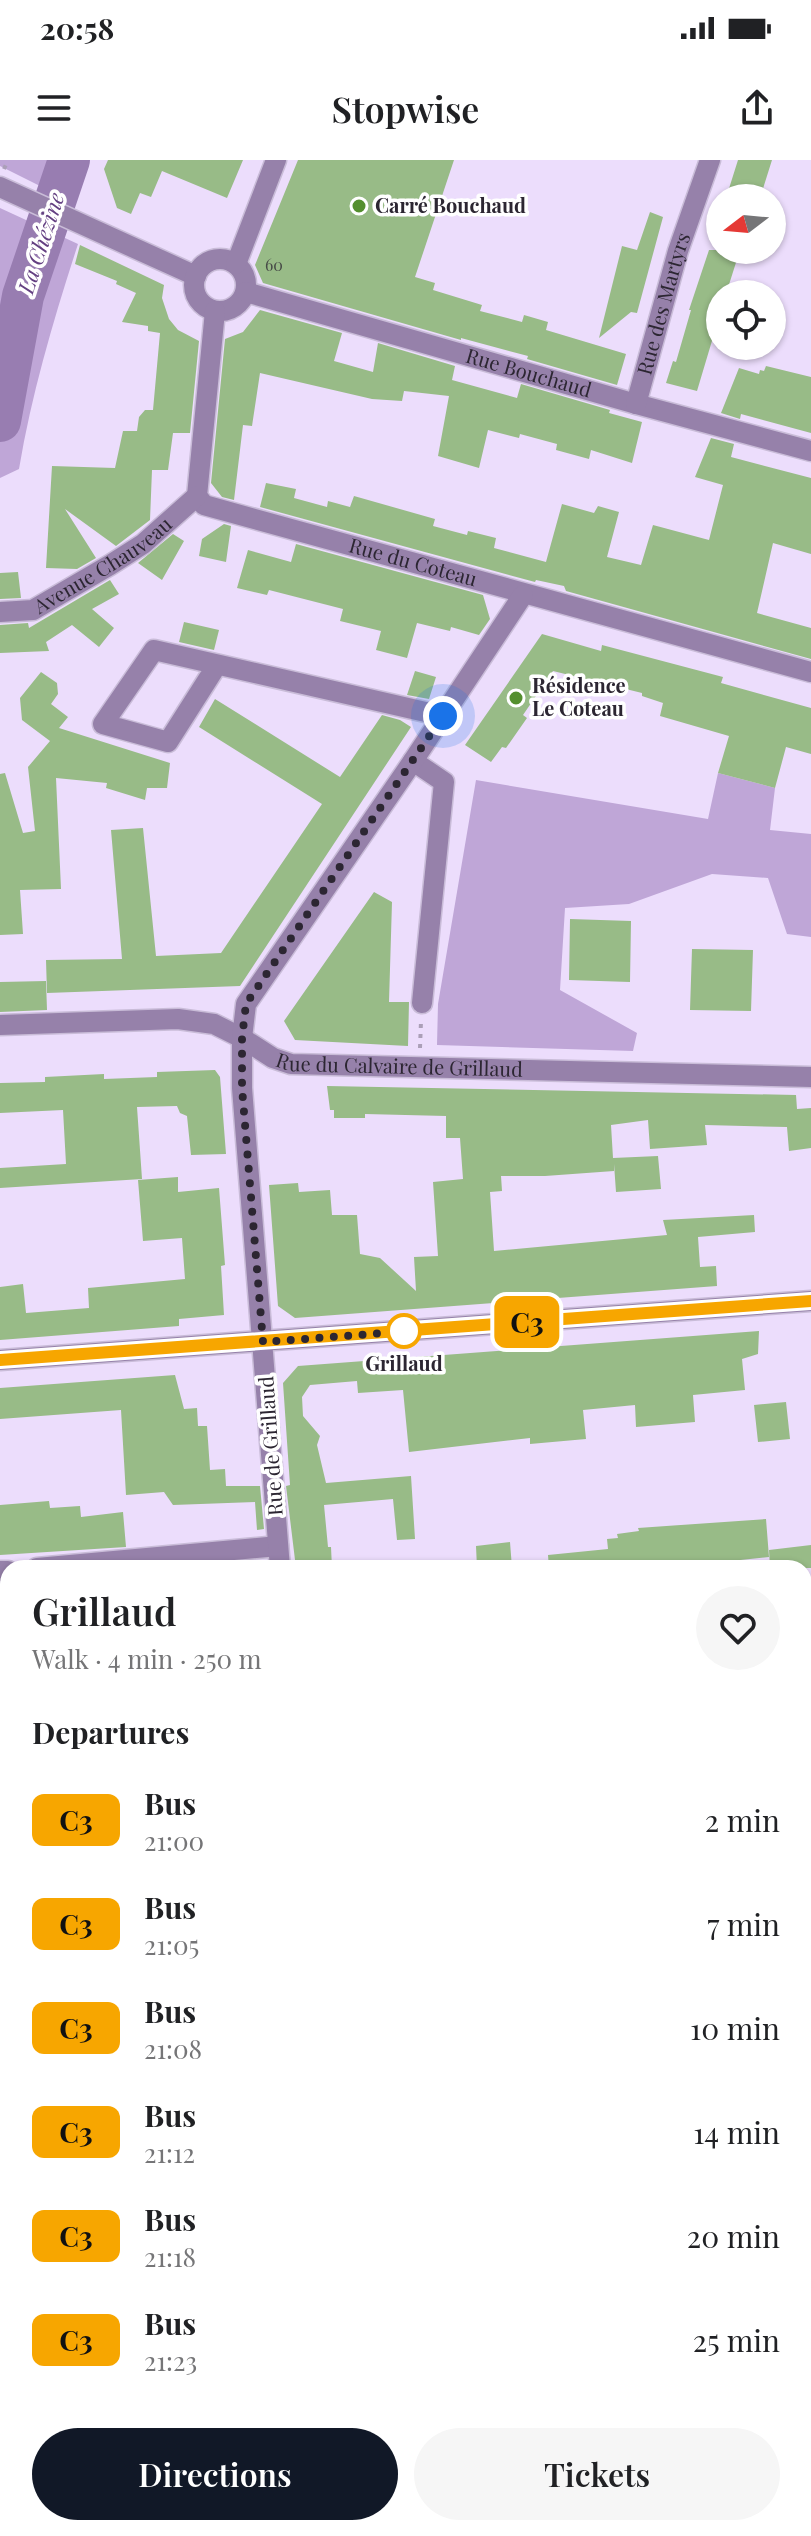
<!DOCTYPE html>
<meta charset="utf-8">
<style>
:root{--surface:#fff;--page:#f6f6f6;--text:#202124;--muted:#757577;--accent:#111827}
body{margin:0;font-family:"Playfair Display",serif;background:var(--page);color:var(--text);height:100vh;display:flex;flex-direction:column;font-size:30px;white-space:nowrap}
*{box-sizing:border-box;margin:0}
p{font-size:26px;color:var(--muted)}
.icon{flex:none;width:44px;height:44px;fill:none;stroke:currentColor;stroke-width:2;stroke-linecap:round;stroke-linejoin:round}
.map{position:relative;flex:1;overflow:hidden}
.details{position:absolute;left:0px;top:1400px;width:812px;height:976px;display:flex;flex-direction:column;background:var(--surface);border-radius:24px 24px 0 0;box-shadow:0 2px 6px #0004}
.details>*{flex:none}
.badge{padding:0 16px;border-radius:12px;font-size:28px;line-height:52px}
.needle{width:52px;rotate:254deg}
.buttons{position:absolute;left:706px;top:24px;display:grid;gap:16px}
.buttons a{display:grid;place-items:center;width:80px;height:80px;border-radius:50%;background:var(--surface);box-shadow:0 2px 6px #0004;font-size:40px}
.you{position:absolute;width:40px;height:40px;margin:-20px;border:6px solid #fff;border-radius:50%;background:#1a73e8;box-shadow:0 0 0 12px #1a73e833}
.map>.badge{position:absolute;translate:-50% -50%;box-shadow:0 0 0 4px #fff}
h2{padding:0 32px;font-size:30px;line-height:72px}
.round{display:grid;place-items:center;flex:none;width:84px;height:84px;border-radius:42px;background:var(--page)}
.overview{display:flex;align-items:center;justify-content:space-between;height:136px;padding:0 32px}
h1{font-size:38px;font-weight:600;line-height:60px}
.action{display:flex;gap:16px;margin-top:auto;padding:16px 32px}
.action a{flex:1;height:92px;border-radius:48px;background:var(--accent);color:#fff;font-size:32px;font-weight:600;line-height:92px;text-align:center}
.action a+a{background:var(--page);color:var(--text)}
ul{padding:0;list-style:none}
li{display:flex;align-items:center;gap:24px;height:104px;padding:0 32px}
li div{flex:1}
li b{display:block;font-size:30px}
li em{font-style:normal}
li .badge{min-width:88px;font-weight:700;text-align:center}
.status{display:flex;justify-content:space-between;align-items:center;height:56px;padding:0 40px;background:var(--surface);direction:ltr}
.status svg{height:22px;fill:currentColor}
header{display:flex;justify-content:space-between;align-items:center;height:104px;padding:0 32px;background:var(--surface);font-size:36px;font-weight:600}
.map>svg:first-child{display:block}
.green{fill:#bfa6d7}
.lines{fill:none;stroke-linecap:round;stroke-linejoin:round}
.river{stroke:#987db1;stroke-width:42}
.building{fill:#98bb87}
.minor-casing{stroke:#c9bcd8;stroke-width:23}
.major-casing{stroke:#c9bcd8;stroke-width:23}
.path{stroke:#ab9fb8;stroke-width:4;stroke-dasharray:4 6;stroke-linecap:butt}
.minor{stroke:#9681aa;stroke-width:20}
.major{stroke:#562e75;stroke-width:20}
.line-casing{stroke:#fff;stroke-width:18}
.line{stroke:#f7a600;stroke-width:12}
.walk{stroke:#2c2632;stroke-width:8;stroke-dasharray:0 14.4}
.poi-dot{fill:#548f2e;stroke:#fff;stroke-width:3}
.stop-dot{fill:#fff;stroke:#f7a600;stroke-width:4}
.labels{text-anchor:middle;stroke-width:7;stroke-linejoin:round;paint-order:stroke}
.number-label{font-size:16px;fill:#474b47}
.poi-label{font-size:20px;font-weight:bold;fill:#2c2632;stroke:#fff;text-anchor:start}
.street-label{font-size:20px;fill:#2c2632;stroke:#fff}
.stop-label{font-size:20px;font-weight:bold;fill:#2c2632;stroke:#fff}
.water-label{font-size:22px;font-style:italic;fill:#644082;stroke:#fff}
</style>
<div class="status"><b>20:58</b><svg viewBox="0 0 49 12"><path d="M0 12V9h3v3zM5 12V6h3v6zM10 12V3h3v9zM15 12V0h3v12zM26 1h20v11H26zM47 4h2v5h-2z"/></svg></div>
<header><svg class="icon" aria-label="menu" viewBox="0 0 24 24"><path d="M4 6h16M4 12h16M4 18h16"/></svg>Stopwise<svg class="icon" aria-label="share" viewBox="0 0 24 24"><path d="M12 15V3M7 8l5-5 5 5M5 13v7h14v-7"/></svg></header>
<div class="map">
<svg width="811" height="2376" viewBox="0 0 811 2376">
<rect width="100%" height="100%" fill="#ecddfc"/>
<path class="green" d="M 0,0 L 71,0 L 60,36 L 0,6 Z
M 0,48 L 78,84 C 54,158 32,232 19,309 L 0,318 Z
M 718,613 L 775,628 L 770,670 L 811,674 L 811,777 L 787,774 L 768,718 L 712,714 L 629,744 L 565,748 L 560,830 L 637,873 L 633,891 L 437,885 L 438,844 L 476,620 L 708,659 Z"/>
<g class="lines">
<path class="river" d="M 0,261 L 23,136 L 69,0"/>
</g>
<path class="building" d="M 108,0 L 243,0 L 227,38 L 162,11 L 151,37 L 140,33 L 131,54 L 117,48 L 104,9 Z
M 298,0 L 454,0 L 415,117 L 435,123 L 433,130 L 482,145 L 480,151 L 522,162 L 524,155 L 548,162 L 546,170 L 626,194 L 617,225 L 527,199 L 528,196 L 461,178 L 461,180 L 263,123 L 255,105 Z
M 738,0 L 772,0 L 760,38 L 726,38 Z
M 650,52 L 663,57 L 637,153 L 631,152 L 599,178 L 622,86 L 637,90 Z
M 80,85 L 164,125 L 162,138 L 169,159 L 178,170 L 199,181 L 190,273 L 173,273 L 168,310 L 152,310 L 150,360 L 116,386 L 65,349 L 96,398 L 77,409 L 46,408 L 52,306 L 115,308 L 123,271 L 137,271 L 139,257 L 145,250 L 153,250 L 160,173 L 148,171 L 148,166 L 122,162 L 136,133 L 116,124 L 117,121 L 75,104 Z
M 709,90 L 740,90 L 726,134 L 720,134 L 720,154 L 697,231 L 666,223 L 673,201 L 676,202 L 691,150 L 689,150 Z
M 260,150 L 342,173 L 334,201 L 373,212 L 378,183 L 455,206 L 452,220 L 517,238 L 521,224 L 610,250 L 609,253 L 642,262 L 632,303 L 591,290 L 589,299 L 556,290 L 557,284 L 520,274 L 519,278 L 488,270 L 479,308 L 438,296 L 449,236 L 404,231 L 402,241 L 372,239 L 260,213 L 252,266 L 243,265 L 234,340 L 222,337 L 211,323 L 225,179 L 243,172 Z
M 766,206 L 811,217 L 811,273 L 741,254 L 740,259 L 721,253 L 739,208 L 759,214 L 760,210 L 764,211 Z
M 711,278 L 734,284 L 731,297 L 811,318 L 811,394 L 773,383 L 757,453 L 811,468 L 811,499 L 566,431 L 564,426 L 536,420 L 535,422 L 260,347 L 266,323 L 296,329 L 294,338 L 327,347 L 328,341 L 350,347 L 354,336 L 435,359 L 433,366 L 467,375 L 468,371 L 496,378 L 494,388 L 546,402 L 562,344 L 594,353 L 598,346 L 619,352 L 607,397 L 641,405 L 653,365 L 709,380 L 723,325 L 695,317 Z
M 224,364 L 231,366 L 226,402 L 199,396 L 202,379 Z
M 173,374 L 184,381 L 162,420 L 138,403 Z
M 296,384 L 483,435 L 490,459 L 479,475 L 451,467 L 450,471 L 417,463 L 407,498 L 376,490 L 381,471 L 340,461 L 343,449 L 269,430 L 267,435 L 237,428 L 248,390 L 291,402 Z
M 18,412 L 21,438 L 0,439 L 0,413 Z
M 110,420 L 119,434 L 92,449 L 114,468 L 99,487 L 72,465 L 46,482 L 49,491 L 0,493 L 0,465 L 28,463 L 29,468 Z
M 184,462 L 219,470 L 214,490 L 179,482 Z
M 542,474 L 601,491 L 602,485 L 723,517 L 721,523 L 811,548 L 811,594 L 786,587 L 775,628 L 718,613 L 729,576 L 660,556 L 663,543 L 642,536 L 642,533 L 553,511 L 523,555 L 527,558 L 506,588 L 502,587 L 491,602 L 465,585 Z
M 415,511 L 436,517 L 429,539 L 407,535 Z
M 41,512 L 57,523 L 58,534 L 51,544 L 68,557 L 59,568 L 170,603 L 167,628 L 147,628 L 145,640 L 106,628 L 107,623 L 56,618 L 61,729 L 20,730 L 23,774 L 0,775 L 0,614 L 5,613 L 23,673 L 35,671 L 28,607 L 50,581 L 22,560 L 20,538 Z
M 215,539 L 340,617 L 382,555 L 400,560 L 411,567 L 240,826 L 47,833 L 46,800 L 122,799 L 111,670 L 143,668 L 156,796 L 221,793 L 322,644 L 199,567 Z
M 374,732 L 392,742 L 389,842 L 409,842 L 408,886 L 295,880 L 284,861 Z
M 570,759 L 631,761 L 630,822 L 569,820 Z
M 692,789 L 753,790 L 751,851 L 690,850 Z
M 46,821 L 47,850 L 0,852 L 0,822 Z
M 215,910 L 220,917 L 226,994 L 191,995 L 187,956 L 180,953 L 177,946 L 137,947 L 142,1019 L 0,1028 L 0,1008 L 66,1004 L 63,950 L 0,953 L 0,923 L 45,922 L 45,917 L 104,914 L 104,919 L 157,917 L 157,912 Z
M 327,926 L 796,935 L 797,949 L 811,948 L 811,988 L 789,991 L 787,967 L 705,965 L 707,985 L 650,989 L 648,960 L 611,965 L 613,998 L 658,996 L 661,1029 L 616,1032 L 614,1004 L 614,1011 L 545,1016 L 501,1016 L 502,1031 L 490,1032 L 494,1091 L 667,1075 L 663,1060 L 754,1055 L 755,1072 L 698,1077 L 700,1107 L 716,1106 L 717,1126 L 295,1158 L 278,1146 L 269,1025 L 298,1023 L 299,1032 L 330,1030 L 332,1055 L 357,1055 L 360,1094 L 380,1098 L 416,1131 L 414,1097 L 438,1096 L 433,1022 L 463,1019 L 460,978 L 446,978 L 446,956 L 365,954 L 365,958 L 334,958 L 334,950 L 330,950 Z
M 178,1017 L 178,1032 L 219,1028 L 225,1105 L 221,1106 L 224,1155 L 179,1159 L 179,1166 L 0,1180 L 0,1127 L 23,1124 L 26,1153 L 89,1148 L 88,1128 L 185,1119 L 182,1078 L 143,1081 L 138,1020 Z
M 759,1171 L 758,1194 L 742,1199 L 745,1230 L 693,1235 L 695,1262 L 636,1267 L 635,1245 L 583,1250 L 586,1279 L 530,1284 L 530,1278 L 409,1292 L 403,1230 L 358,1233 L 357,1221 L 310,1225 L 302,1237 L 303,1256 L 320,1276 L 317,1285 L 326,1323 L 411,1316 L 415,1379 L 397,1380 L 393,1339 L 324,1345 L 328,1387 L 331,1387 L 332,1408 L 296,1408 L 286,1326 L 290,1325 L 283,1223 L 298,1206 Z
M 175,1215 L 184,1249 L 197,1248 L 198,1266 L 207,1266 L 210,1310 L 225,1309 L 226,1326 L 260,1326 L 264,1369 L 257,1370 L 255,1342 L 173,1345 L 164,1332 L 126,1335 L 121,1250 L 0,1259 L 0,1228 Z
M 786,1242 L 790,1279 L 758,1282 L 754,1245 Z
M 49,1341 L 50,1348 L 80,1346 L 81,1357 L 123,1352 L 126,1387 L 0,1395 L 0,1345 Z
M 766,1359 L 769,1397 L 665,1408 L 549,1408 L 548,1395 L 608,1389 L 607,1379 L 618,1378 L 617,1374 L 639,1371 L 638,1368 Z
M 510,1382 L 512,1408 L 477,1408 L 476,1386 Z
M 811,1385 L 811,1408 L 770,1408 L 769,1390 Z"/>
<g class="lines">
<g class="minor-casing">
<g id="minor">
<path d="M 0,27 L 196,116"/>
<circle cx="220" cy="125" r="26"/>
<path d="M 236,104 L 276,0"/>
<path id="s1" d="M 246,132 L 636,244 L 811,291"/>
<path id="s2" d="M 215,151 L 197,336 L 204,345 L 811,512"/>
<path id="s3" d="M 636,244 L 678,91 L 710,0"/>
<path id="s4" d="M 0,452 L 33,450 L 110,405 L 143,384 L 197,336"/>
<path d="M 217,505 L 168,582 L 103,564 L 154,490 L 443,556"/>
<path d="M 413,601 L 444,622 L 422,843"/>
<path id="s5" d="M 0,865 L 178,859 L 214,864 L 242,878 L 273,898 L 291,904 L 811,917"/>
<path d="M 0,1200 L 811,1141"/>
<path d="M 37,1408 L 278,1386"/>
<path d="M 280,1408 L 242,928 L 242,878 L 246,844 L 413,601 L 523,435"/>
<path d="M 0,1411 L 8,1411"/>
<path d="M 804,1451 L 811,1451"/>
<path d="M 804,1651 L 811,1647"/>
<path d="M 0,1852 L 8,1853"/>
<path d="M 0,1917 L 8,1926"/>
<path d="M 804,2256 L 811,2251"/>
<path d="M 555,2376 L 556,2368"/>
<path d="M 635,2376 L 647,2368"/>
</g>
</g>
<g class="major-casing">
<path id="major" d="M 0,2370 L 65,2376"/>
</g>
<path class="path" d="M 4,9 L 8,0
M 420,888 L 421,861
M 385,2368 L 389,2376"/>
<use href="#minor" class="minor"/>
<use href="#major" class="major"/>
</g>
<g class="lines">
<g class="line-casing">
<path id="line" d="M 0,1200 L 811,1141"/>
</g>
<use href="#line" class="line"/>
<path class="walk" d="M 404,1171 L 412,1171 L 263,1182 L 242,928 L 242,878 L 246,844 L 443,556"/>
</g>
<g class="poi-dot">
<circle cx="359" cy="46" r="8"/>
<circle cx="516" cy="538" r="8"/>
</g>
<circle class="stop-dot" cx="404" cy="1171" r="16"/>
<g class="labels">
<g class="number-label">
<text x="274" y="111">60</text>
</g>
<g class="poi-label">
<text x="375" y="53">Carré Bouchaud</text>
<text x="532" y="533">Résidence<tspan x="532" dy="23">Le Coteau</tspan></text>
</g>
<g class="street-label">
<text dy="7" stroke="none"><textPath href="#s3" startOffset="104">Rue des Martyrs</textPath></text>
<text dy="7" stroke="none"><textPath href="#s1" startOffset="294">Rue Bouchaud</textPath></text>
<text dy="7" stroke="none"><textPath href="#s4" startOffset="116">Avenue Chauveau</textPath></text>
<text dy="7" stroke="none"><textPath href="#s2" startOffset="414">Rue du Coteau</textPath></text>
<text dy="7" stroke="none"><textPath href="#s5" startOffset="410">Rue du Calvaire de Grillaud</textPath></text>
<text transform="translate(271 1286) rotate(-94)" y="7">Rue de Grillaud</text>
</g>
<g class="stop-label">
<text x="404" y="1211">Grillaud</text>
</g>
<g class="water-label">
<text transform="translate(41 83) rotate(-72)" y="8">La Chézine</text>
</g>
</g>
</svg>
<div class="buttons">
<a><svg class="needle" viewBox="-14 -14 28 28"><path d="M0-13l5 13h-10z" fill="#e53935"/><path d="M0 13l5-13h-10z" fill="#757577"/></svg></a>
<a><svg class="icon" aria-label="locate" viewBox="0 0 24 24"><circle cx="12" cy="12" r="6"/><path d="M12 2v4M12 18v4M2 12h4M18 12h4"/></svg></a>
</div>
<div class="you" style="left:443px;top:556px"></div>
<b class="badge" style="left:527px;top:1162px;background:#f7a600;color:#111">C3</b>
<section class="details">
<div class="overview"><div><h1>Grillaud</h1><p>Walk · 4 min · 250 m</p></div><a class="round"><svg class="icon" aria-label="heart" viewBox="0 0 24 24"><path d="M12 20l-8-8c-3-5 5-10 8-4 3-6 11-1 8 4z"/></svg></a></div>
<h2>Departures</h2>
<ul>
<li><span class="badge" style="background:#f7a600;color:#111">C3</span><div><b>Bus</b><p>21:00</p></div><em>2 min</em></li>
<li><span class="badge" style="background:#f7a600;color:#111">C3</span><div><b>Bus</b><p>21:05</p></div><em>7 min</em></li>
<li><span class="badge" style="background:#f7a600;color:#111">C3</span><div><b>Bus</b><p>21:08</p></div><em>10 min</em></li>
<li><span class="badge" style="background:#f7a600;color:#111">C3</span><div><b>Bus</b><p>21:12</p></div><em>14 min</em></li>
<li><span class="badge" style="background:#f7a600;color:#111">C3</span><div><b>Bus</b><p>21:18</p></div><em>20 min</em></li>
<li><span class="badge" style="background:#f7a600;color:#111">C3</span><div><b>Bus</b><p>21:23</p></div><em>25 min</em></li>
</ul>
<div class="action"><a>Directions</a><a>Tickets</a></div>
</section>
</div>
